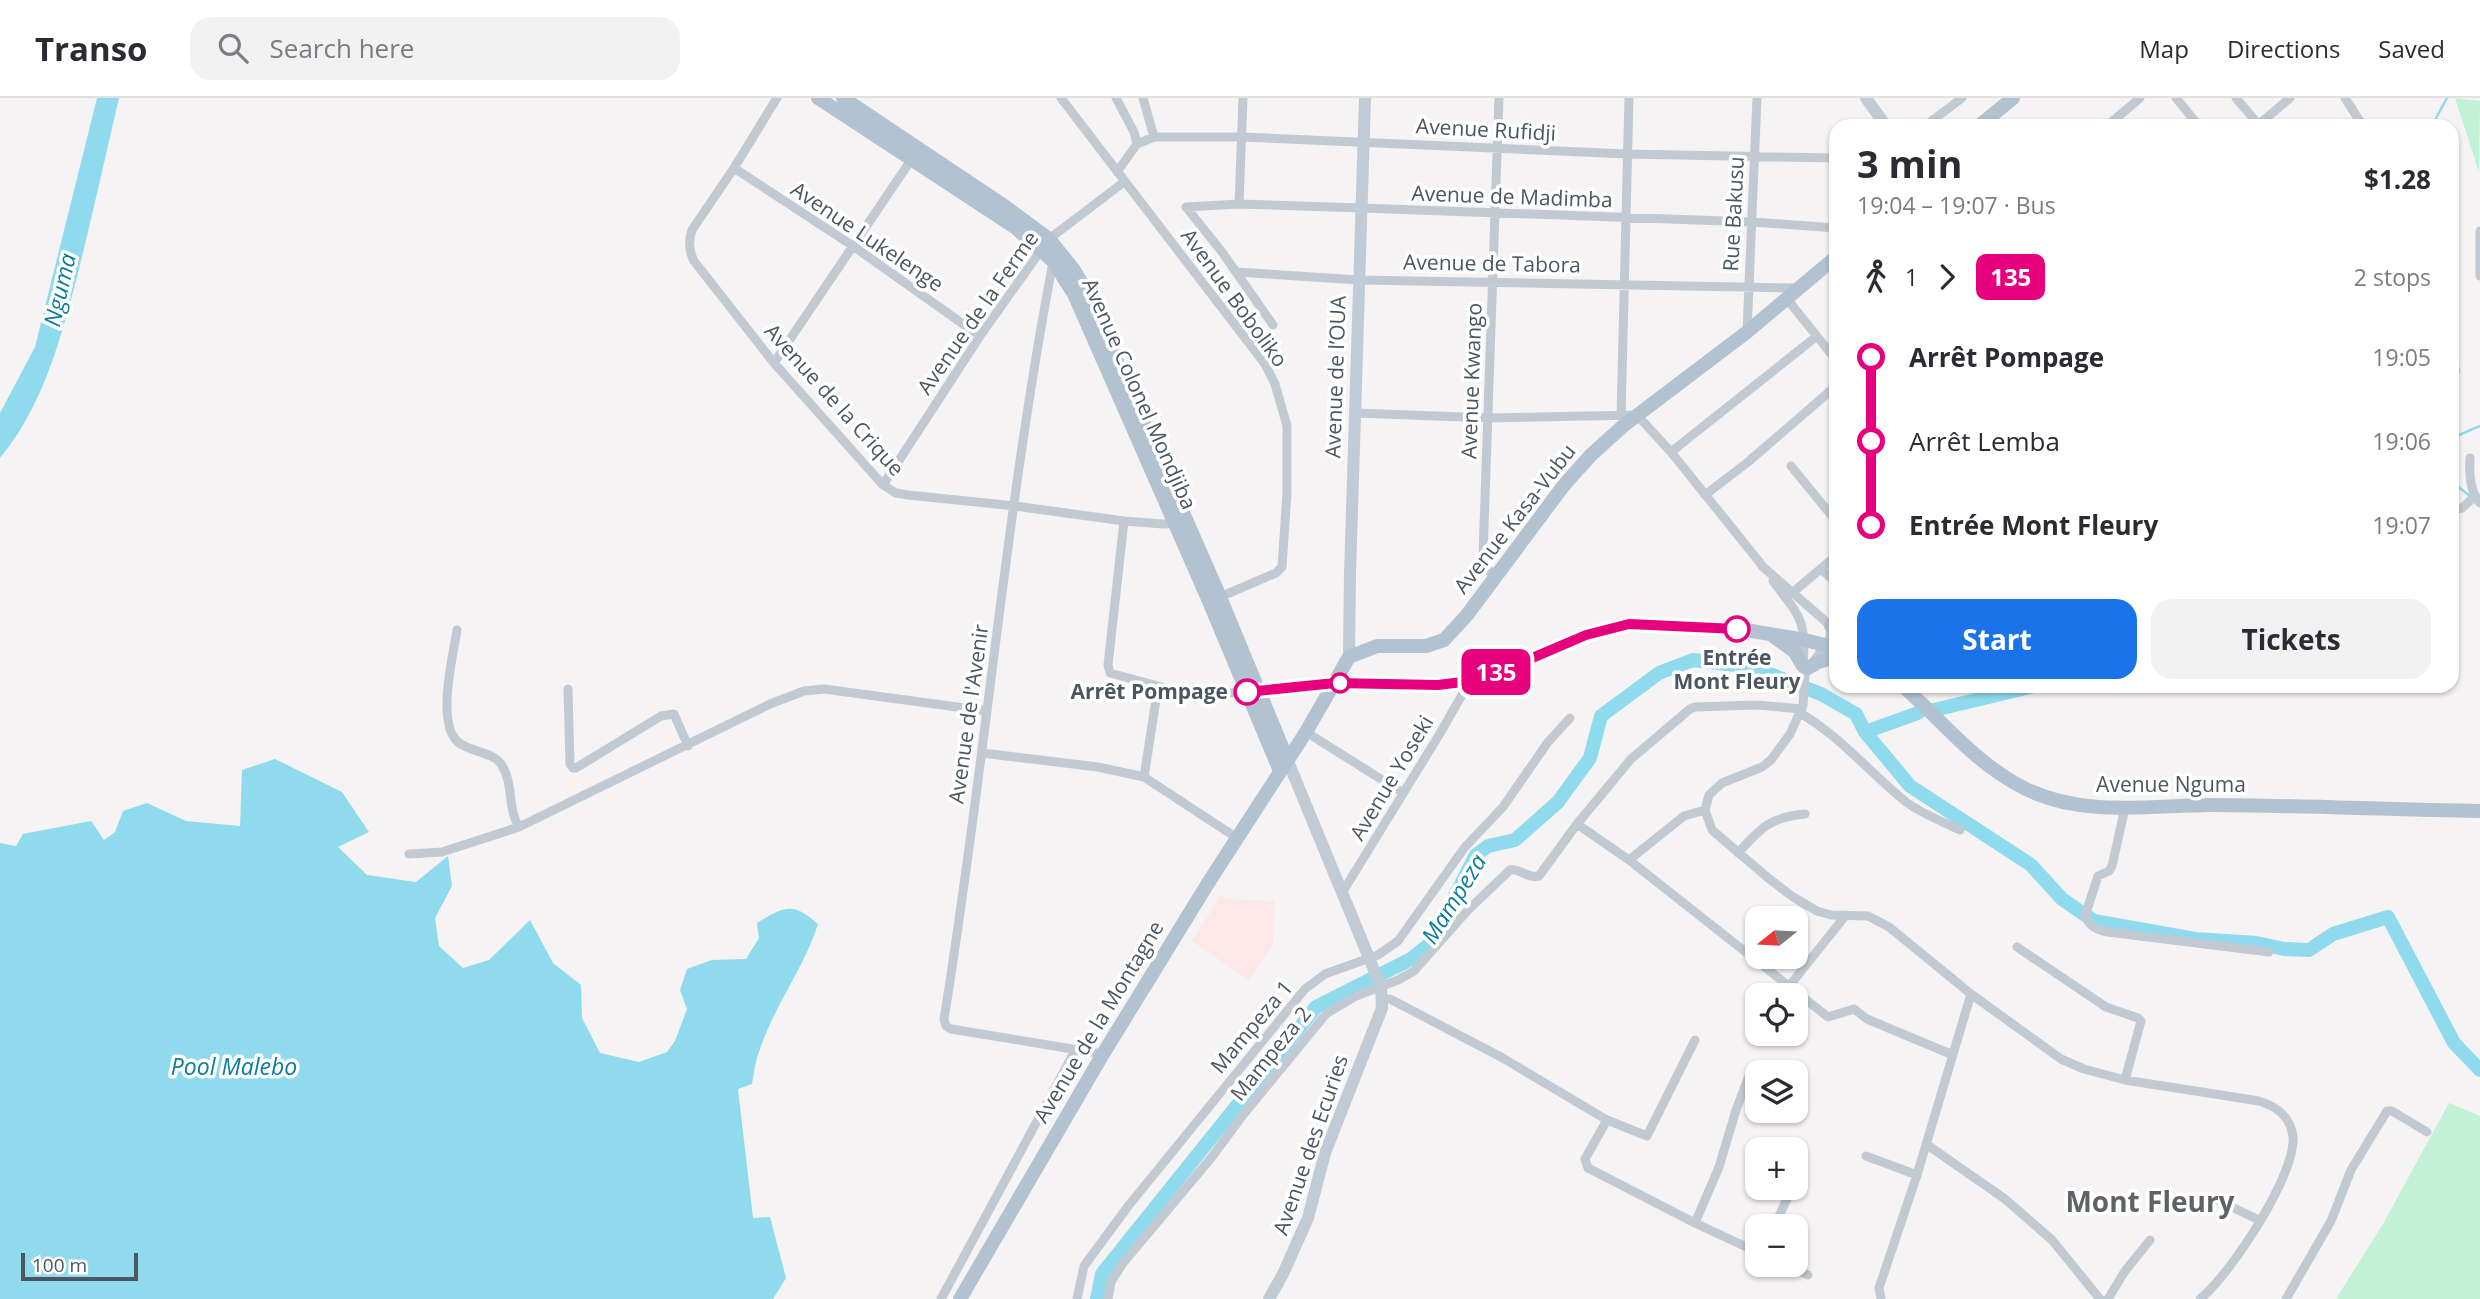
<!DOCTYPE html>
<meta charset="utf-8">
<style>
:root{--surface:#fff;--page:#f2f2f3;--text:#2b2b33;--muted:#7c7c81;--line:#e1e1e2;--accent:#1a73e8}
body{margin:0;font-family:"Open Sans",sans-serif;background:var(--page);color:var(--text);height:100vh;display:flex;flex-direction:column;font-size:26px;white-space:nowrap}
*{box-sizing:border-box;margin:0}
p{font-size:23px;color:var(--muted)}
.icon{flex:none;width:38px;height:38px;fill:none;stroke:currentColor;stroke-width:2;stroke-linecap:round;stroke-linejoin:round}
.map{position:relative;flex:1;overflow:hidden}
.panel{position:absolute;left:1829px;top:21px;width:630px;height:574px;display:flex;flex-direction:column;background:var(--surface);border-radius:21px;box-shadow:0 2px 5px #0004}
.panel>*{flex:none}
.badge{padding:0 14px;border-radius:10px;font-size:24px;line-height:46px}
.needle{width:46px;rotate:252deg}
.controls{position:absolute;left:1745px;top:808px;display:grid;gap:14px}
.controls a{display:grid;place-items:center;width:63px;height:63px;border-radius:14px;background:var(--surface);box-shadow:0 2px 5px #0004;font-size:35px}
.scale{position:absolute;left:21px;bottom:18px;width:117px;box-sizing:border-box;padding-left:7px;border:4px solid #4a5661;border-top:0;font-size:19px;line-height:24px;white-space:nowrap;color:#4a5661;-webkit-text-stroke:5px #fff;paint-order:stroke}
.map>.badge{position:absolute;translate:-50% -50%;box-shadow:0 0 0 4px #fff}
.legs{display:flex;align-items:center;gap:10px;height:77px;padding:0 28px;font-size:23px}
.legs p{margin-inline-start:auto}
.head{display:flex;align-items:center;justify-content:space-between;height:119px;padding:0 28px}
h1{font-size:38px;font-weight:700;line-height:52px}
.cta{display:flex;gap:14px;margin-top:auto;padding:14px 28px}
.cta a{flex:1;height:80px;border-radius:21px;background:var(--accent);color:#fff;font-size:28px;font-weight:700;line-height:80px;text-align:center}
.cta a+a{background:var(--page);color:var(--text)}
ul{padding:0 28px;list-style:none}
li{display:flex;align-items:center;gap:24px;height:84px;font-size:26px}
li i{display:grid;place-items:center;width:10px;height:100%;margin:0 9px;background:currentColor}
li i::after{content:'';width:18px;height:18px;margin:-9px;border:5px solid;border-radius:50%;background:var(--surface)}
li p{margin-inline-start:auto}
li:first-child i{background:linear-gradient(#0000 50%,currentColor 0)}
li:last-child i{background:linear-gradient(currentColor 50%,#0000 0)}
header{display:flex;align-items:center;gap:42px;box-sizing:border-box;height:98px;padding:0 35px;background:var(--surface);border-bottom:2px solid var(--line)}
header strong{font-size:33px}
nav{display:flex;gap:38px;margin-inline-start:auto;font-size:24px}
.search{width:490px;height:63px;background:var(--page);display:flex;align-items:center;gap:18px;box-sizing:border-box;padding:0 24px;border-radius:21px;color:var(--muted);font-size:26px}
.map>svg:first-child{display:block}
.medical{fill:#fce8e6}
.green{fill:#c3f1d5}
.water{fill:#90daee}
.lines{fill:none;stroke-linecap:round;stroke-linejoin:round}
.stream{stroke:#90daee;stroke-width:2.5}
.river{stroke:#90daee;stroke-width:14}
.street{stroke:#c1cad2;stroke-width:9}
.secondary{stroke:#c1cbd6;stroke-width:12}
.primary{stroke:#b3c2d1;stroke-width:14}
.line-1-casing{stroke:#fff;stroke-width:16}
.line-1{stroke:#e6007e;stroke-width:10}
.stop-1-dot{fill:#fff;stroke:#e6007e;stroke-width:3.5}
.labels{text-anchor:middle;stroke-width:7;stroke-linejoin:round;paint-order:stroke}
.street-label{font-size:21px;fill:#4a5661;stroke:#fff}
.stop-label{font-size:21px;font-weight:bold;fill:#4a5661;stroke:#fff}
.water-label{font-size:23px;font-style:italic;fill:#0c7c9b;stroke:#fff}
.district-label{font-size:28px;font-weight:bold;fill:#5f6368;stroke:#fff}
</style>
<header>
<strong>Transo</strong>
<div class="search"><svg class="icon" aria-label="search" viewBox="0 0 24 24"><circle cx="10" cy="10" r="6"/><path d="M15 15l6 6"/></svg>Search here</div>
<nav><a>Map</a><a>Directions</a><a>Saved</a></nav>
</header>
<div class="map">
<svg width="2480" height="1201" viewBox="0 0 2480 1201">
<rect width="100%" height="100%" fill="#f5f3f3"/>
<path class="medical" d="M 1223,798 L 1224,801 L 1274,803 L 1273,847 L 1249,882 L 1192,843 L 1217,804 L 1217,800 Z"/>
<path class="green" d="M 2455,0 L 2480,3 L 2479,74 Z
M 2449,1005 L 2480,1018 L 2480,1201 L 2336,1201 L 2383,1126 Z"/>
<path class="water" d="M 97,0 L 119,0 C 105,60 92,119 77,179 C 60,243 43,308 0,360 L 0,315 L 35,249 Z
M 275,661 L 342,694 L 369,734 L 338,749 L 367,777 L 416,784 L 448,758 L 452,788 L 435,820 L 439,848 L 463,870 L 489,862 L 530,822 L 553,865 L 581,887 L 582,920 L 600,955 L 639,964 L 667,954 L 675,943 L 687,911 L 680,892 L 687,871 L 712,862 L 746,861 L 759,840 L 757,825 C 784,809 792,803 818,826 C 804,871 773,909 759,954 C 755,964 754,976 752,986 L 738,991 L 753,1120 L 770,1119 L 786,1180 L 773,1201 L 0,1201 L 0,745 L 16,748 L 23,736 L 91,723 L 104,742 L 115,734 L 123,713 L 147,705 L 186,723 L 240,728 L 242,672 Z"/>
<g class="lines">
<path class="stream" d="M 2434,28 L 2435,22 L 2447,0
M 2452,251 L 2459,273 L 2452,290
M 2452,340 L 2480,328
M 2452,384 L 2470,398"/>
<path class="river" d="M 1934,612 L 2034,588
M 1865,634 L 1918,615
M 1097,1201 L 1102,1176 L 1316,909 L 1411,861 L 1431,845 L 1476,757 L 1488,748 L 1515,742 L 1558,704 L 1590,660 L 1601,618 L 1659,575 L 1693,562 L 1752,569 L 1821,596 L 1856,616 L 1865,634 L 1910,688 L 2031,767 L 2062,801 L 2094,823 L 2195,841 L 2257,845 L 2284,851 L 2309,852 L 2333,836 L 2388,819 L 2454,945 L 2480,972"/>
<path class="street" d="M 777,0 L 734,70 L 692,132 C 688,143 689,153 694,163 L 774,265 L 883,387 L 896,395 L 908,397 L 1015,408 L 1124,423 L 1163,426 L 1178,425
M 1061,0 L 1265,266 L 1275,286 L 1287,328 L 1287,395 L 1282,469 L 1276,475 L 1220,499
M 1116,0 L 1134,34 L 1137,46 L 1117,74
M 1143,0 L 1154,39
M 2176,0 L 2199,28
M 2236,0 L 2259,27
M 2345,0 L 2363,28
M 1925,28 L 1962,0
M 2107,28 L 2140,0
M 2257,28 L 2290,0
M 1137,46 L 1154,39 L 1243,39 L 1627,56 L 1836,60
M 734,70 L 853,148 L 980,238
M 1239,106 L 1243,0
M 1186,109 L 1239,106 L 1361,110 L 1752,124 L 1836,130
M 1186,109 L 1222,154 L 1273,227
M 2480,133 L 2480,178
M 1053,164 C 1005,415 985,670 944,921 L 946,928 L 951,931 L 1103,956
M 1237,174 L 1359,182 L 1798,190
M 1787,201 L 1836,262
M 1747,234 L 1757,0
M 774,265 L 911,62
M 1356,315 L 1489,320 L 1637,317 L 1671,354 L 1765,471
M 1621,318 L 1629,0
M 1671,354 L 1817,238
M 2470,360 C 2469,375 2470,394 2480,405
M 1791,368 L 1836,423
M 883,387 L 980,238 L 1049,141 L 1124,84
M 1705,397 L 1748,364 L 1836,288
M 2452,412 L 2462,410 L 2474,399
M 1124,423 L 1108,567 L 1110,575 L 1169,591 L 1212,596 L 1247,594
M 1762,468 L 1831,528 L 1830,540 L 1805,576 L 1803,607 L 1790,636 L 1771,662 L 1762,669 L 1722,685 L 1709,697 L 1705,712 L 1712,732 L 1767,779 L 1793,799 L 1817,813 L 1831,817 L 1868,818 L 1889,829 L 1971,896 L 2061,961 L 2084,971 L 2125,982 L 2259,1003 C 2276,1008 2291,1019 2293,1039 C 2296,1077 2230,1177 2200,1201
M 1822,472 L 1836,484
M 1494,480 L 1486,468 L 1483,457 L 1499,0
M 1773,483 C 1799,518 1807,521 1803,567
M 1792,495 L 1836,458
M 457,532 C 453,558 436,625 458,644 C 470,654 493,654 501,666 C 514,685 507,710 519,729
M 568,591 L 570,666 L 573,670 L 576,670 L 661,618 L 674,616 L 688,648
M 1800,615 C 1840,638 1870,675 1906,704 C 1922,716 1942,723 1960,732
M 1306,634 L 1403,695
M 982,655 L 1098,669 L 1144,679 L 1237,740
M 1144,679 L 1158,589
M 2125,710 L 2112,768 L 2109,773 L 2098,778 L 2085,818 C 2090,829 2097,832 2108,834 L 2269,854
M 1577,726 L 1629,762 L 1828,919 L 1854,911 L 1867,921 L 1953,957
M 1738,755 C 1761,730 1770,719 1805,716
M 409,756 L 442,754 L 519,729 L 770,606 L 804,593 L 824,591 L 987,613
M 1629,762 L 1684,718 L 1705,712
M 1342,795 L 1439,637 L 1470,583
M 2017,849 L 2106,909 L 2138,920 L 2141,923 L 2125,982
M 1790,887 L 1846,817
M 1383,901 L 1390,901 L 1501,959 L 1607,1022 L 1585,1061 L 1588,1070 L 1695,1125 L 1757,1154
M 1607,1022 L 1647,1038 L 1695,942
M 1926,1046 L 2005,1101 L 2052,1142 L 2100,1201
M 1866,1058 L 1917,1077
M 1796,1083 L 1802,1070
M 2215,1101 L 2259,1122
M 1695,1125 L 1719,1069 L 1736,1012 L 1749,978
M 1774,1129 L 1792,1090
M 1786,1167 L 1808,1177
M 941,1201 L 1076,951
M 1077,1201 L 1084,1168 L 1129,1107 L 1305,891 L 1325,876 L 1378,857 L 1398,843 L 1465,749 L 1503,709 L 1548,644 L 1570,620
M 1108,1201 L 1111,1184 L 1123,1165 L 1211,1060 L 1243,1017 L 1326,916 L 1356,898 L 1398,882 L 1414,873 L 1468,812 L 1510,772 C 1520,770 1528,781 1539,778 L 1577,726 L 1631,661 L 1690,611 L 1695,609 L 1757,607 L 1802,611
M 1881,1201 L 1879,1190 L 1917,1077 L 1971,896
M 2108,1201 L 2125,1173 L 2150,1142
M 2286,1201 L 2331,1123 L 2351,1072 L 2387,1013 L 2392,1013 L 2427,1034"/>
<path class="secondary" d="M 1866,0 L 1886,28
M 1349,559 L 1350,476 L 1365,0
M 1269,1201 L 1283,1176 L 1308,1120 L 1325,1055 L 1382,910 L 1381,889 L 1287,661"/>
<path class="primary" d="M 818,0 L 1016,130 L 1053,163 L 1074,196 L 1208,501 L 1280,673
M 843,0 L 1000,105 L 1049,141 L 1074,172 L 1084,189 L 1220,499 L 1287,661
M 1979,28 L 2013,0
M 1831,528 L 1836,532
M 1773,538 L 1794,553 L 1803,568
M 1808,570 L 1818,564 L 1836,559
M 1903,588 C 1942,623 1976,666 2024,690 C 2081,719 2147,708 2208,707 C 2299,707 2389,712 2480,713
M 1252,593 L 1335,585 L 1438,587 L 1470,583 L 1511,569 L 1586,537 L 1629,526 L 1740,531 L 1805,542 L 1836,550
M 960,1201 L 1103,956 L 1210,782 L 1306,634 L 1349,559 L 1377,548 L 1426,548 L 1444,542 L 1467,517 L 1564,387 L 1591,357 L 1623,328 L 1747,234 L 1836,159"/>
</g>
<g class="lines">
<g class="line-1-casing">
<path id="line-1" d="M 1247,594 L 1335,585 L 1438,587 L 1470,583 L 1511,569 L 1586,537 L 1629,526 L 1737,531"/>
</g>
<use href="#line-1" class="line-1"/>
</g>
<g class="stop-1-dot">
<circle cx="1737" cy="531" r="12"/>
<circle cx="1340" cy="585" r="9"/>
<circle cx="1247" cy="594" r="12"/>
</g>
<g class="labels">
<g class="street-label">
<text transform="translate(1486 32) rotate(3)" y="7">Avenue Rufidji</text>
<text transform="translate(1512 99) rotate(2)" y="7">Avenue de Madimba</text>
<text transform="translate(1734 116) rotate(-87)" y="7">Rue Bakusu</text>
<text transform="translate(867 139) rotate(34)" y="7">Avenue Lukelenge</text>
<text transform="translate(1492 166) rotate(1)" y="7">Avenue de Tabora</text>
<text transform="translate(1234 200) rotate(54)" y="7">Avenue Boboliko</text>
<text transform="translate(978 215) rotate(-55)" y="7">Avenue de la Ferme</text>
<text transform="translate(1336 279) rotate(-88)" y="7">Avenue de l’OUA</text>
<text transform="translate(1472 283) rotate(-88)" y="7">Avenue Kwango</text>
<text transform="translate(1139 296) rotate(66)" y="7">Avenue Colonel Mondjiba</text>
<text transform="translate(834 302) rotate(48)" y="7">Avenue de la Crique</text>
<text transform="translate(1515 421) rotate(-52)" y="7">Avenue Kasa-Vubu</text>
<text transform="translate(969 616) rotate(-82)" y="7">Avenue de l'Avenir</text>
<text transform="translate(1392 680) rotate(-59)" y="7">Avenue Yoseki</text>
<text x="2171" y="694">Avenue Nguma</text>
<text transform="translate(1099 924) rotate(-59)" y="7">Avenue de la Montagne</text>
<text transform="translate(1252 929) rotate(-50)" y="7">Mampeza 1</text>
<text transform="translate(1271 956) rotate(-51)" y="7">Mampeza 2</text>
<text transform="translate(1311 1047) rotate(-71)" y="7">Avenue des Ecuries</text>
</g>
<g class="stop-label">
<text x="1737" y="567">Entrée<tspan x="1737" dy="24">Mont Fleury</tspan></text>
<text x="1228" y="601" text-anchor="end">Arrêt Pompage</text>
</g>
<g class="water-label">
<text transform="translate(60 192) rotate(-77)" y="8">Nguma</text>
<text transform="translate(1454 801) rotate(-58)" y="8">Mampeza</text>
<text x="234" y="977">Pool Malebo</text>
</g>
<g class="district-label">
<text x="2150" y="1114">Mont Fleury</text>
</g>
</g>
</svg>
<div class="controls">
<a><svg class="needle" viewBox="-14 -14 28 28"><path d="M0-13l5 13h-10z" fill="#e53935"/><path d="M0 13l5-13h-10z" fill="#7c7c81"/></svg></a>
<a><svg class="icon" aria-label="locate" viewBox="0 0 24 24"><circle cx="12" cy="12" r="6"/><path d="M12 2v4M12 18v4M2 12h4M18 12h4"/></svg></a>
<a><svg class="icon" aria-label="layers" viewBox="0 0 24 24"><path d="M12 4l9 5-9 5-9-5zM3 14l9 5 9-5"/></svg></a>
<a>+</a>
<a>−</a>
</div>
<div class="scale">100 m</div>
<b class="badge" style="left:1496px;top:574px;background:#e6007e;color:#fff">135</b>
<section class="panel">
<div class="head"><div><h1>3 min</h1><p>19:04 – 19:07 · Bus</p></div><b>$1.28</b></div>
<div class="legs"><svg class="icon" aria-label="walk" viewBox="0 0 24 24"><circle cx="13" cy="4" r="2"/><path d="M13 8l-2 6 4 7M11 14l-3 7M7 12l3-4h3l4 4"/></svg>1<svg class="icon" aria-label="forward" viewBox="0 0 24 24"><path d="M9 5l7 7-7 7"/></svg><b class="badge" style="background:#e6007e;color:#fff">135</b><p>2 stops</p></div>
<ul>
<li><i style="color:#e6007e"></i><b>Arrêt Pompage</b><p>19:05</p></li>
<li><i style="color:#e6007e"></i><span>Arrêt Lemba</span><p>19:06</p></li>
<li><i style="color:#e6007e"></i><b>Entrée Mont Fleury</b><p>19:07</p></li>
</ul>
<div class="cta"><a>Start</a><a>Tickets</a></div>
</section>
</div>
